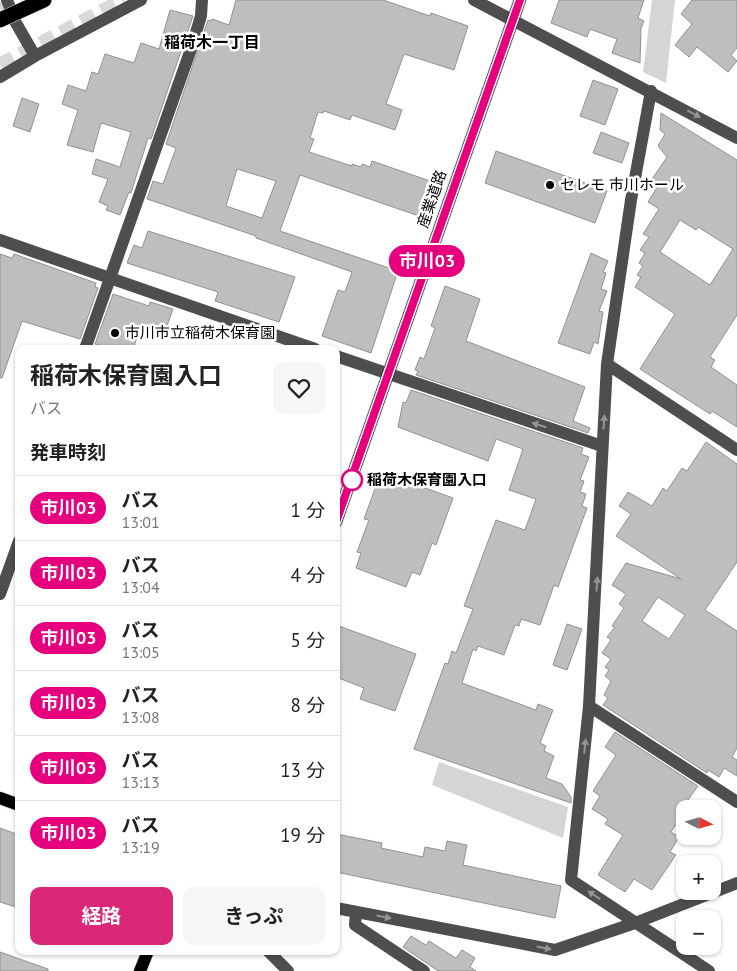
<!DOCTYPE html>
<html lang="ja">
<meta charset="utf-8">
<style>
:root{--surface:#fff;--page:#f6f6f6;--text:#222;--muted:#767676;--line:#e0e0e0;--accent:#db2777}
body{margin:0;font-family:"PT Sans","Noto Sans JP",sans-serif;background:var(--page);color:var(--text);height:100vh;display:flex;flex-direction:column;font-size:19px;white-space:nowrap}
*{box-sizing:border-box;margin:0}
p{font-size:16px;color:var(--muted)}
.icon{flex:none;width:28px;height:28px;fill:none;stroke:currentColor;stroke-width:2;stroke-linecap:round;stroke-linejoin:round}
.map{position:relative;flex:1;overflow:hidden}
.sheet{position:absolute;left:15px;top:345px;width:325px;height:610px;display:flex;flex-direction:column;background:var(--surface);border-radius:10px;box-shadow:0 1px 4px #0004}
.sheet>*{flex:none}
.badge{padding:0 10px;border-radius:16px;font-size:18px;line-height:32px}
.needle{width:32px;rotate:96deg}
.controls{position:absolute;left:676px;top:800px;display:grid;gap:10px}
.controls a{display:grid;place-items:center;width:45px;height:45px;border-radius:10px;background:var(--surface);box-shadow:0 1px 4px #0004;font-size:25px}
.map>.badge{position:absolute;translate:-50% -50%;box-shadow:0 0 0 2px #fff}
h2{padding:0 15px;font-size:19px;line-height:45px}
.round{display:grid;place-items:center;flex:none;width:52px;height:52px;border-radius:10px;background:var(--page)}
.headline{display:flex;align-items:center;justify-content:space-between;height:85px;padding:0 15px}
h1{font-size:24px;font-weight:700;line-height:38px}
.primary-button{display:flex;gap:10px;margin-top:auto;padding:10px 15px}
.primary-button a{flex:1;height:58px;border-radius:10px;background:var(--accent);color:#fff;font-size:20px;font-weight:700;line-height:58px;text-align:center}
.primary-button a+a{background:var(--page);color:var(--text)}
ul{padding:0;list-style:none}
li{display:flex;align-items:center;gap:15px;height:65px;padding:0 15px;border-top:1px solid var(--line)}
li div{flex:1}
li b{display:block;font-size:19px}
li em{font-style:normal}
li .badge{min-width:55px;font-weight:700;text-align:center}
.map>svg:first-child{display:block}
.green{fill:#d5d5d5}
.building{fill:#bebebe;stroke:#929292;fill-rule:evenodd}
.lines{fill:none;stroke-linecap:round;stroke-linejoin:round}
.highway-tunnel{stroke:#d9d9d9;stroke-width:15;stroke-dasharray:15 8;stroke-linecap:butt}
.major-casing{stroke:#dbdbdb;stroke-width:14}
.minor{stroke:#4e4e4e;stroke-width:12}
.major{stroke:#000;stroke-width:12}
.highway-bridge-casing{stroke:#dbdbdb;stroke-width:16;stroke-linecap:butt}
.highway-bridge{stroke:#000;stroke-width:15}
.oneway{fill:#959595}
.line-casing{stroke:#fff;stroke-width:11}
.line{stroke:#e6007e;stroke-width:8}
.poi-dot{fill:#000;stroke:#fff;stroke-width:2}
.stop-dot{fill:#fff;stroke:#e6007e;stroke-width:2.5}
.labels{text-anchor:middle;stroke-width:5;stroke-linejoin:round;paint-order:stroke}
.poi-label{font-size:15px;fill:#000;stroke:#fff;text-anchor:start}
.street-label{font-size:15px;fill:#000;stroke:#fff}
.stop-label{font-size:15px;font-weight:bold;fill:#000;stroke:#fff;text-anchor:start}
.neighbourhood-label{font-size:16px;font-weight:bold;fill:#000;stroke:#fff}
</style>
<div class="map">
<svg width="737" height="971" viewBox="0 0 737 971">
<rect width="100%" height="100%" fill="#fff"/>
<path class="green" d="M 652,0 L 675,0 L 666,83 L 643,72 Z
M 439,762 L 568,807 L 563,838 L 432,785 Z"/>
<path class="building" d="M 236,0 L 383,0 L 430,16 L 431,13 L 468,26 L 454,70 L 404,54 L 386,104 L 402,110 L 395,130 L 352,115 L 350,120 L 324,111 L 323,113 L 318,112 L 310,138 L 314,139 L 309,152 L 352,166 L 352,164 L 361,167 L 362,164 L 370,167 L 372,161 L 430,181 L 419,216 L 300,175 L 280,231 L 398,271 L 371,353 L 322,336 L 338,290 L 345,292 L 352,272 L 256,238 L 256,236 L 147,199 L 153,181 L 163,184 L 176,148 L 166,144 L 208,20 L 211,21 L 212,19 L 229,25 ZM 237,169 L 276,181 L 262,218 L 226,206 Z
M 559,0 L 644,0 L 638,18 L 644,21 L 641,28 L 640,63 L 612,53 L 617,39 L 590,29 L 587,37 L 551,23 Z
M 692,0 L 737,0 L 737,48 L 731,55 L 737,61 L 728,72 L 697,47 L 689,57 L 675,45 L 692,24 L 681,14 Z
M 170,10 L 193,16 L 151,139 L 148,138 L 131,193 L 129,192 L 120,215 L 106,210 L 108,206 L 99,202 L 108,179 L 92,174 L 96,159 L 120,167 L 131,132 L 101,123 L 93,152 L 67,145 L 78,110 L 62,104 L 68,85 L 86,91 L 92,72 L 98,74 L 105,54 L 134,63 L 141,43 L 159,49 Z
M 593,80 L 618,89 L 605,125 L 580,116 Z
M 22,98 L 39,104 L 30,132 L 13,126 Z
M 661,113 L 737,160 L 737,315 L 710,357 L 715,360 L 711,367 L 737,385 L 737,427 L 712,411 L 710,414 L 640,369 L 675,314 L 635,287 L 641,277 L 637,275 L 643,266 L 639,263 L 645,253 L 640,250 L 649,237 L 643,234 L 659,209 L 648,202 L 659,184 L 652,179 L 667,157 L 658,146 L 665,134 L 660,130 ZM 680,220 L 696,230 L 698,227 L 733,249 L 710,285 L 660,252 Z
M 601,132 L 629,143 L 622,163 L 593,153 Z
M 496,151 L 607,191 L 595,223 L 485,183 Z
M 148,231 L 295,277 L 279,322 L 215,301 L 218,292 L 127,263 L 134,245 L 142,248 Z
M 591,253 L 608,261 L 603,272 L 606,273 L 601,289 L 607,291 L 599,311 L 603,312 L 598,344 L 594,342 L 590,354 L 558,343 Z
M 0,254 L 12,258 L 14,254 L 96,283 L 95,287 L 98,288 L 80,339 L 22,321 L 2,378 L 0,378 Z
M 445,286 L 480,299 L 466,341 L 585,387 L 573,421 L 590,428 L 588,433 L 416,375 L 418,371 L 415,370 L 420,357 L 424,359 L 435,328 L 431,326 Z
M 113,294 L 149,306 L 150,302 L 173,309 L 164,334 L 141,326 L 133,349 L 98,349 L 99,345 L 95,344 Z
M 411,390 L 583,448 L 581,454 L 589,457 L 580,480 L 584,481 L 580,492 L 586,494 L 582,506 L 587,508 L 558,587 L 554,585 L 540,625 L 521,619 L 519,626 L 515,625 L 504,655 L 478,646 L 476,651 L 473,649 L 462,683 L 536,710 L 538,704 L 553,710 L 540,743 L 546,746 L 544,751 L 554,756 L 546,778 L 562,784 L 571,797 L 571,803 L 414,749 L 445,663 L 448,664 L 452,651 L 456,653 L 473,609 L 464,606 L 496,520 L 525,530 L 536,499 L 509,490 L 523,449 L 496,439 L 488,461 L 398,427 L 403,402 L 406,403 Z
M 706,442 L 737,464 L 737,562 L 705,610 L 737,631 L 737,748 L 732,757 L 737,760 L 737,776 L 724,768 L 719,777 L 708,770 L 707,773 L 603,705 L 608,698 L 604,695 L 611,681 L 605,676 L 609,670 L 605,667 L 611,659 L 602,653 L 611,640 L 607,637 L 615,627 L 612,626 L 624,608 L 619,604 L 626,594 L 612,585 L 626,563 L 681,579 L 616,536 L 631,514 L 619,506 L 628,492 L 652,506 L 663,488 L 667,491 L 682,468 L 687,471 ZM 658,597 L 685,615 L 669,639 L 642,621 Z
M 381,472 L 453,498 L 436,545 L 432,543 L 420,575 L 412,572 L 406,587 L 356,568 L 361,553 L 357,552 L 369,520 L 364,519 Z
M 567,624 L 582,629 L 567,670 L 553,665 Z
M 336,625 L 416,654 L 395,711 L 360,699 L 364,688 L 336,677 Z
M 615,732 L 698,786 L 688,800 L 691,802 L 671,832 L 679,837 L 670,852 L 676,855 L 652,890 L 634,879 L 625,892 L 598,875 L 623,835 L 605,824 L 608,819 L 592,809 L 600,796 L 593,791 L 616,755 L 605,747 Z
M 0,828 L 19,835 L 19,908 L 0,902 Z
M 336,834 L 382,843 L 381,848 L 423,857 L 425,847 L 445,851 L 447,841 L 467,845 L 463,865 L 561,886 L 555,918 L 336,872 Z
M 411,936 L 426,945 L 429,941 L 456,958 L 462,950 L 475,958 L 470,967 L 476,971 L 438,971 L 403,947 Z
M 0,952 L 48,969 L 48,971 L 0,971 Z"/>
<g class="lines">
<path class="highway-tunnel" d="M 0,10 L 22,0
M 0,65 L 124,0"/>
<g class="major-casing">
<path id="major" d="M 336,522 L 520,0
M 0,798 L 19,805
M 140,971 L 148,951"/>
</g>
<path class="minor" d="M 7,0 L 16,23 L 35,56
M 474,0 L 737,138
M 0,77 L 35,56 L 141,0
M 651,91 L 631,200 L 607,364 L 589,706 L 571,880 L 709,971
M 0,240 L 315,349
M 85,349 L 191,49 L 201,16 L 202,0
M 336,356 L 602,446
M 607,364 L 737,450
M 0,594 L 19,541
M 589,706 L 737,802
M 336,908 L 555,950 L 635,923 L 737,883
M 356,912 L 355,925 L 424,971
M 268,951 L 288,971"/>
<use href="#major" class="major"/>
<g class="highway-bridge-casing">
<path id="highway-bridge" d="M 0,20 L 44,0"/>
</g>
<use href="#highway-bridge" class="highway-bridge"/>
</g>
<defs><path id="oneway-solid" d="M-6-.8H1V-3.2L6.5 0L1 3.2V.8H-6Z" transform="scale(1.25)"/></defs>
<g class="oneway">
<use href="#oneway-solid" transform="translate(694 114) rotate(28)"/>
<use href="#oneway-solid" transform="translate(604 422) rotate(-86)"/>
<use href="#oneway-solid" transform="translate(539 425) rotate(-162)"/>
<use href="#oneway-solid" transform="translate(597 584) rotate(-86)"/>
<use href="#oneway-solid" transform="translate(585 746) rotate(-84)"/>
<use href="#oneway-solid" transform="translate(594 895) rotate(-146)"/>
<use href="#oneway-solid" transform="translate(384 917) rotate(11)"/>
<use href="#oneway-solid" transform="translate(544 948) rotate(11)"/>
</g>
<g class="lines">
<g class="line-casing">
<path id="line" d="M 336,522 L 520,0"/>
</g>
<use href="#line" class="line"/>
</g>
<g class="poi-dot">
<circle cx="550" cy="185" r="5"/>
<circle cx="115" cy="333" r="5"/>
</g>
<circle class="stop-dot" cx="352" cy="480" r="10"/>
<g class="labels">
<g class="poi-label">
<text x="560" y="190">セレモ 市川ホール</text>
<text x="125" y="338">市川市立稲荷木保育園</text>
</g>
<g class="street-label">
<text transform="translate(432 199) rotate(-71)" y="5">産業道路</text>
</g>
<g class="stop-label">
<text x="367" y="485">稲荷木保育園入口</text>
</g>
<g class="neighbourhood-label">
<text x="212" y="48">稲荷木一丁目</text>
</g>
</g>
</svg>
<div class="controls">
<a><svg class="needle" viewBox="-14 -14 28 28"><path d="M0-13l5 13h-10z" fill="#e53935"/><path d="M0 13l5-13h-10z" fill="#767676"/></svg></a>
<a>+</a>
<a>−</a>
</div>
<b class="badge" style="left:427px;top:261px;background:#e6007e;color:#fff">市川03</b>
<section class="sheet">
<div class="headline"><div><h1>稲荷木保育園入口</h1><p>バス</p></div><a class="round"><svg class="icon" aria-label="heart" viewBox="0 0 24 24"><path d="M12 20l-8-8c-3-5 5-10 8-4 3-6 11-1 8 4z"/></svg></a></div>
<h2>発車時刻</h2>
<ul>
<li><span class="badge" style="background:#e6007e;color:#fff">市川03</span><div><b>バス</b><p>13:01</p></div><em>1 分</em></li>
<li><span class="badge" style="background:#e6007e;color:#fff">市川03</span><div><b>バス</b><p>13:04</p></div><em>4 分</em></li>
<li><span class="badge" style="background:#e6007e;color:#fff">市川03</span><div><b>バス</b><p>13:05</p></div><em>5 分</em></li>
<li><span class="badge" style="background:#e6007e;color:#fff">市川03</span><div><b>バス</b><p>13:08</p></div><em>8 分</em></li>
<li><span class="badge" style="background:#e6007e;color:#fff">市川03</span><div><b>バス</b><p>13:13</p></div><em>13 分</em></li>
<li><span class="badge" style="background:#e6007e;color:#fff">市川03</span><div><b>バス</b><p>13:19</p></div><em>19 分</em></li>
</ul>
<div class="primary-button"><a>経路</a><a>きっぷ</a></div>
</section>
</div>
